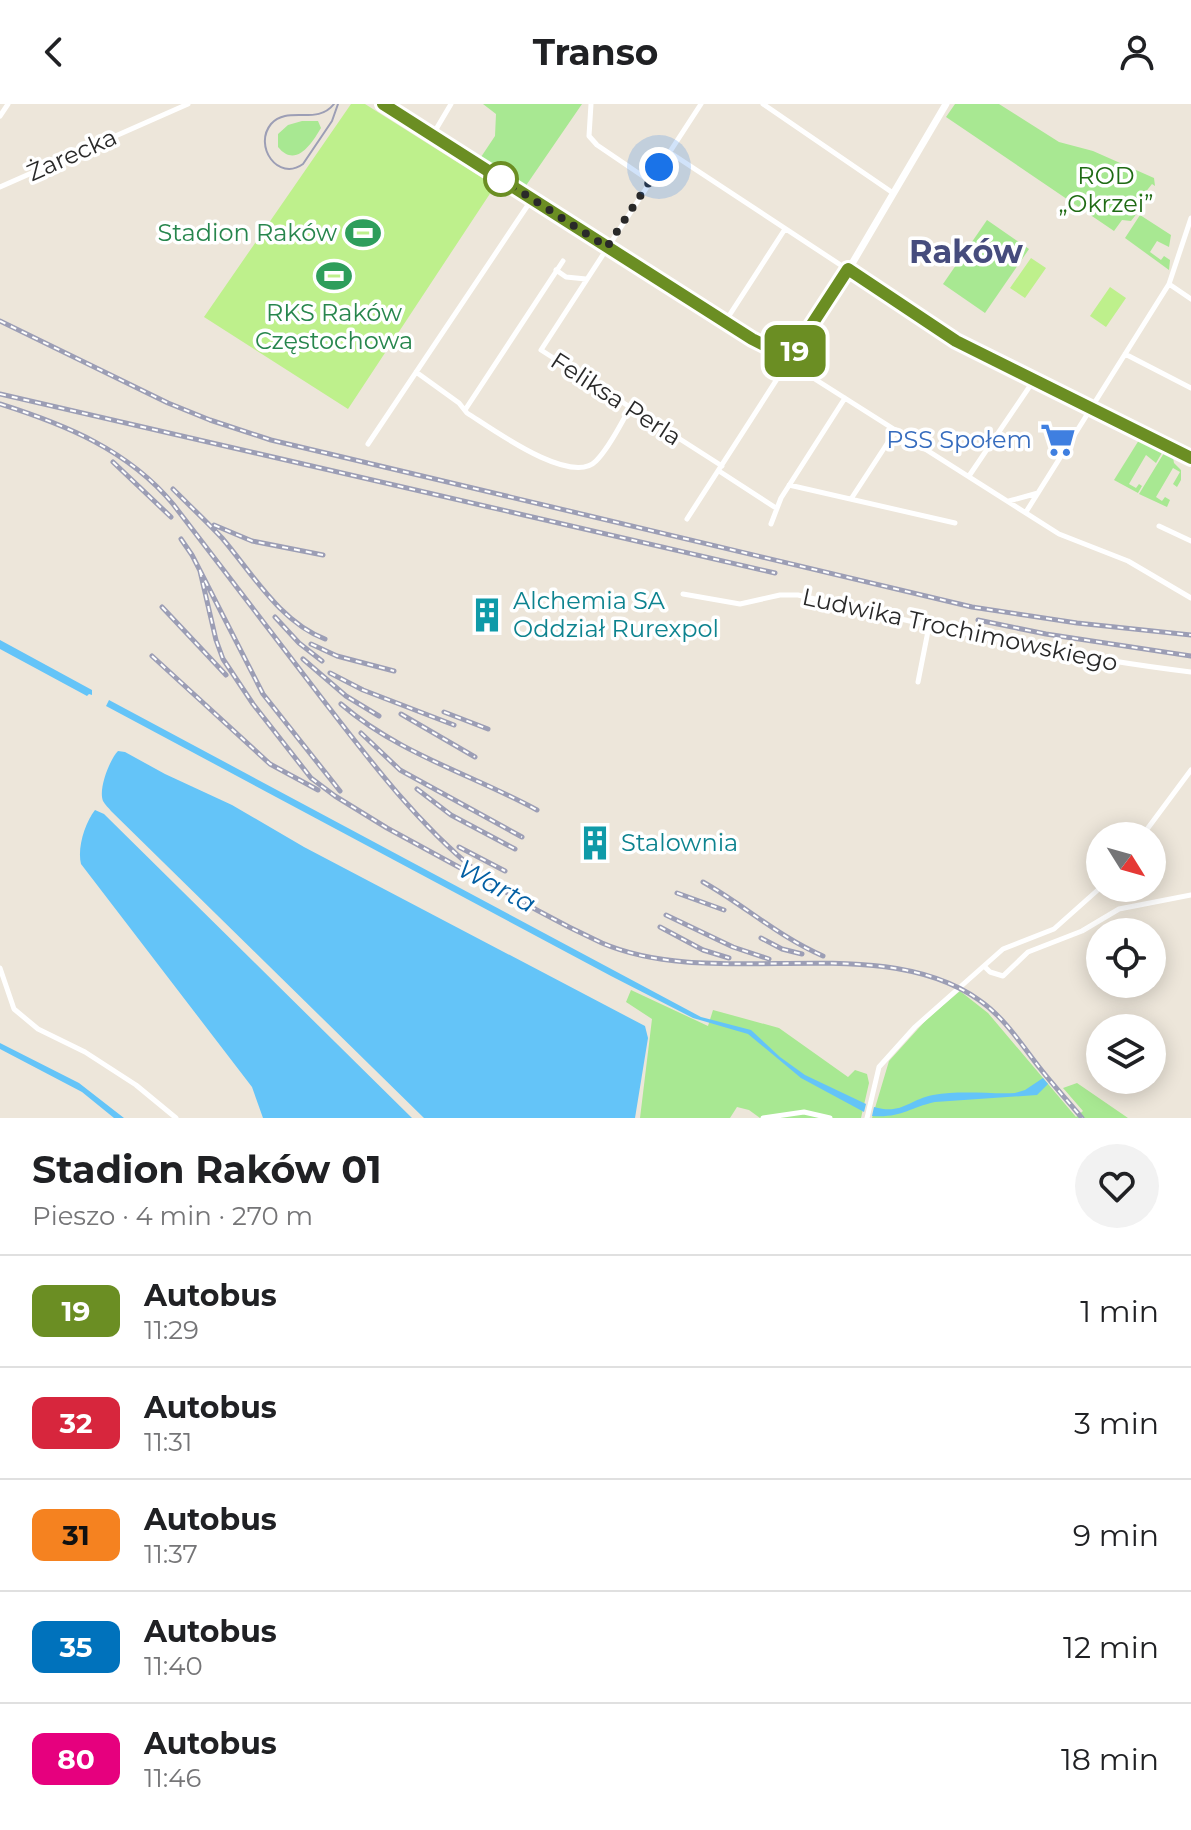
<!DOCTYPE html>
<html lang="pl">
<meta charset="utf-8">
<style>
:root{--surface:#fff;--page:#f2f2f2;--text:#202124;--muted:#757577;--line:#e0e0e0}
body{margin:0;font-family:Montserrat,sans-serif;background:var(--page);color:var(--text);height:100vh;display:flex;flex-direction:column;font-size:30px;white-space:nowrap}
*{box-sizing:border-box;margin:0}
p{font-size:26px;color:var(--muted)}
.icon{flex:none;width:44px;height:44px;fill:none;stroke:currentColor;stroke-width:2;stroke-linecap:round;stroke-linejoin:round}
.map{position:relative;height:1014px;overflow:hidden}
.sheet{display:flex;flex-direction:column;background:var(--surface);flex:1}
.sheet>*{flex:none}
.badge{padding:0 16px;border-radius:12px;font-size:28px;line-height:52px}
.needle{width:52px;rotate:127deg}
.controls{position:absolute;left:1086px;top:718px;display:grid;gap:16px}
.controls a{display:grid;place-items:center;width:80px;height:80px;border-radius:50%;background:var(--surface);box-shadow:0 4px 20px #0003;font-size:40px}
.you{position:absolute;width:40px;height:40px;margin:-20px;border:6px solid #fff;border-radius:50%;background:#1a73e8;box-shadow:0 0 0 12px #1a73e833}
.map>.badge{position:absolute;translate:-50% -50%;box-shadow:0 0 0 4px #fff}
.round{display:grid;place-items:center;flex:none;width:84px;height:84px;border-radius:42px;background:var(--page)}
.summary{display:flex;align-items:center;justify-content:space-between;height:136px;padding:0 32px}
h1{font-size:38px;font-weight:700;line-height:60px}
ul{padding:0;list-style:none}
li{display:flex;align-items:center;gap:24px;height:112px;padding:0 32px;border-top:2px solid var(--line)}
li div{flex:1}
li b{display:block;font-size:30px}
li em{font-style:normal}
li .badge{min-width:88px;font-weight:700;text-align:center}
header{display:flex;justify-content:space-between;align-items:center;height:104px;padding:0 32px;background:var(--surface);font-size:36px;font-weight:700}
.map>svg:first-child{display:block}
.green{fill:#a8e892}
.pitch{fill:#bef08c}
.water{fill:#64c4f8}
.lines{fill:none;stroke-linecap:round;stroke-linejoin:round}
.minor{stroke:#fff;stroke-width:5}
.tertiary{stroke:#fff;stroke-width:7}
.tram{stroke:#9c9eb5;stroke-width:2}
.rail-casing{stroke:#9c9eb5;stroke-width:5}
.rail{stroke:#fff;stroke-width:2;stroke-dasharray:6;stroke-linecap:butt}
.line-casing{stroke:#fff;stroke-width:18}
.line{stroke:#6b8e23;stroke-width:12}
.walk{stroke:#292929;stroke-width:8;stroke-dasharray:0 14.4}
.stop-dot{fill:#fff;stroke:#6b8e23;stroke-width:4}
.labels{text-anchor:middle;stroke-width:7;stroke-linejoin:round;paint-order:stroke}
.street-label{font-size:24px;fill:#292929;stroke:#fff}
.park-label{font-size:24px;fill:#1f6b14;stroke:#fff}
.leisure-label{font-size:24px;fill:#27864d;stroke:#fff;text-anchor:end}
.shop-label{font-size:24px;fill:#366cbe;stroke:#fff;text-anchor:end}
.culture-label{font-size:24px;fill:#0d838f;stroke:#fff;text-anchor:start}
.water-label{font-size:26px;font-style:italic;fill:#035fa3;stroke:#fff}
.district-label{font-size:32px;font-weight:bold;fill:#464c7d;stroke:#fff}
</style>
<header><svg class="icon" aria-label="back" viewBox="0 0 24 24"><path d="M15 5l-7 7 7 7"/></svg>Transo<svg class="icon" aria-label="person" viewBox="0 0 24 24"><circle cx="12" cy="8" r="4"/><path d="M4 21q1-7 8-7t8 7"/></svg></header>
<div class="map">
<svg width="1191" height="1014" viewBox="0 0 1191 1014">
<rect width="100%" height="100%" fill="#ede6da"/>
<path class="green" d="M 483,0 L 582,0 L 525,83 L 481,53 L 495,32 L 496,10 Z
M 955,0 L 999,0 L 1059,38 L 1093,47 L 1154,74 L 1155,82 L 1152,80 L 1133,104 L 1138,108 L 1131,117 L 1122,116 L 1114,127 L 946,13 Z
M 302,17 L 318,17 L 321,24 C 312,39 296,65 278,43 L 278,30 L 288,21 Z
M 1140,111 L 1171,131 L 1169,143 L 1157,137 L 1150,148 L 1161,156 L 1164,152 L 1170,156 L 1169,166 L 1125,134 Z
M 987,116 L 1029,145 L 985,209 L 943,180 Z
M 1139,336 L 1163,347 L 1156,359 L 1146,351 L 1129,380 L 1136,384 L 1139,380 L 1142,382 L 1138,389 L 1114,376 Z
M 1164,349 L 1173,353 L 1174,359 L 1181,366 L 1181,376 L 1177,383 L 1173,380 L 1180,368 L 1173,364 L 1156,393 L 1162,397 L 1165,393 L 1170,396 L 1167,403 L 1139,390 Z
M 631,886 L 708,922 L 713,906 L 779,924 L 848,973 L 855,966 L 867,970 L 869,979 L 861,1014 L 760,1014 L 749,1006 L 737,1003 L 730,1014 L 640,1014 L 652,915 L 626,898 Z
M 960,887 L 988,909 L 1076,1013 L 1083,1007 L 1063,984 L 1077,979 L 1128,1014 L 872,1014 L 889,957 L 927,915 Z"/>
<path class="pitch" d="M 351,0 L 365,0 L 495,82 L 348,305 L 204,213 Z
M 1031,154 L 1046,164 L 1025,194 L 1010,184 Z
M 1110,183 L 1126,194 L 1106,223 L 1090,212 Z"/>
<path class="water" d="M 0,536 L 92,586 L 92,591 L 89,590 L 87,592 L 0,545 Z
M 109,596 L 701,913 L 751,926 L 780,953 L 805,971 L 866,1000 L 864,1008 L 801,974 L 748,930 L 693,914 L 611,872 L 106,602 Z
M 118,647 L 125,648 L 165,670 L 232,701 L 304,743 L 645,922 L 648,934 L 635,1014 L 424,1014 L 111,707 C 109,704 105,701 103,697 C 98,685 110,655 118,647 Z
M 95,706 L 104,710 L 412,1014 L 263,1014 L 252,983 L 81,760 C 77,744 85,719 95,706 Z
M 0,939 L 79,979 L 124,1014 L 114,1014 L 82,988 L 0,945 Z
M 1043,974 L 1048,980 L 1037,991 L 935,998 C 908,1004 902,1014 872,1012 L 874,1003 C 902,1011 908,996 933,991 C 960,986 988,990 1015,989 L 1025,986 Z"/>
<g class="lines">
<path class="minor" d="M 591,0 L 589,32 L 597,41 L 650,77
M 701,0 L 541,246 L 722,362
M 763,0 L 893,89
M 0,12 L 8,0
M 432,32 L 451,0
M 669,48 L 956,237 L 1191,354
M 0,83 L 188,0
M 556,166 L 566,173 L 586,175
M 1169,180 L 1191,195
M 725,218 L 785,125
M 1125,250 L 1191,284
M 788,258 L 1059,430 L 1128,457 L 1191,494
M 416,268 L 459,299 L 467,309 C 491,324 571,383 596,357 C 610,343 620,321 630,304
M 465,306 L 563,157
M 368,340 L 532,95
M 719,367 L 776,404
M 969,372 L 1034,276
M 789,381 L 955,419
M 851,395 L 896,326
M 1009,397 L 1038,389
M 1026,408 L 1169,180 L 1191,114
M 687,415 L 788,258
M 771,420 L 781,394 L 845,294
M 1159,422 L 1191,437
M 683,490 L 740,500 L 780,491 L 798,491 C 928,522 1058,552 1191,568
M 918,578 L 929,522
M 1142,732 L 1191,666
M 984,862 L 990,868 L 1003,872 L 1028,848 L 1082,827 L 1119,805 L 1191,791
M 0,864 L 14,905 L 38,925 L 85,948 L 136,981 L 176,1014
M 763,1014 L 804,1008 L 830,1014
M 867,1014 L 879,963 L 915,923 L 1003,845 L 1054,825 L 1100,784"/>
<path class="tertiary" d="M 383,0 L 752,235 L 790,254 L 853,158 L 946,0"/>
<path class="tram" d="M 334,0 C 317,22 288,1 271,20 C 253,42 278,78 303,60 L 332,17 L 338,0"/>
<g class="rail-casing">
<path id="rail" d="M 0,217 L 168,299 L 210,316 L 271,336 L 972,503 L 1077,519 L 1191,531
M 0,290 L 775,469
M 0,300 C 66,321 128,346 173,400 C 222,464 271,528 320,592 C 368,654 415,717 476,767 C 507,792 565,822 602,839 C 716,888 878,825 979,896 C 1004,913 1021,940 1039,963 C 1053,981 1068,997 1082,1014
M 113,358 L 171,413
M 173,385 C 189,401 206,417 222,434 C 252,469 280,518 325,535
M 214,421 L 252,437 L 323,451
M 181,435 L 192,451 L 263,590 L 340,687
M 200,467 L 216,536 L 223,555 L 253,600 L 311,674 L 335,692 L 387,724 L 466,767
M 162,503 L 226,571
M 275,513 L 299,539 L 322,557
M 978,516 L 1046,530 L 1191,552
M 311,540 L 337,552 L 394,567
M 152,552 L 270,660 L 318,686
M 303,555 L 346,592 L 379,612
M 330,569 L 363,586 L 454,621
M 341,600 C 399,650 471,670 537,706
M 444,608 L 488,625
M 401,610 L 475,653
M 361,629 L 400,666 L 522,733
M 417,685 L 451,711 L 515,745
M 459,743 L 505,767
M 703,778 C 744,801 779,833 823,852
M 677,789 L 724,806
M 666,811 L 733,843 L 769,855
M 660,823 L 703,846 L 729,854
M 761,834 L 782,845 L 802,850"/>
</g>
<use href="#rail" class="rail"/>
</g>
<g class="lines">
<g class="line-casing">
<path id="line" d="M 383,0 L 752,235 L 790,254 L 848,165 L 956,237 L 1191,354"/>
</g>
<use href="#line" class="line"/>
<path class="walk" d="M 501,75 L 607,143 L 659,63"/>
</g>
<defs>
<g id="stadium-bare" transform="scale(2.76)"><path d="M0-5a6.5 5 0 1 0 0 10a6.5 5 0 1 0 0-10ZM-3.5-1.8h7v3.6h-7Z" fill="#2e9e5b" stroke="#fff" stroke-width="2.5" paint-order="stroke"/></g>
<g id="supermarket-bare" transform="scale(2.76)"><path d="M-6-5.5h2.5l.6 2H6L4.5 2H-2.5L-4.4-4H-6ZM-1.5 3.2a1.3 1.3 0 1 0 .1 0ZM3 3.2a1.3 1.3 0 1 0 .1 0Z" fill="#3f7fe0" stroke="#fff" stroke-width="2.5" paint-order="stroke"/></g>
<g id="building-bare" transform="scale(2.76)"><path d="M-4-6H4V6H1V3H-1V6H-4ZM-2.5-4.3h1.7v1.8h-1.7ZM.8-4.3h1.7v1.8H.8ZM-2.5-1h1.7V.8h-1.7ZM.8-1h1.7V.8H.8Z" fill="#0f9aa8" stroke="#fff" stroke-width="2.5" paint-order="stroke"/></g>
</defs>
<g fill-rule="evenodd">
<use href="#stadium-bare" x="363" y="129"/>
<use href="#stadium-bare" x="334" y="172"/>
<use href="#supermarket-bare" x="1058" y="336"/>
<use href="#building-bare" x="487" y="511"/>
<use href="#building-bare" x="595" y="739"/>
</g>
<circle class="stop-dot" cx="501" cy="75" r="16"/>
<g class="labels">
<g class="street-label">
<text transform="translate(72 51) rotate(-24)" y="8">Żarecka</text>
<text transform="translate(616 295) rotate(33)" y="8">Feliksa Perla</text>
<text transform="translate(960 526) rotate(12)" y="8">Ludwika Trochimowskiego</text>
</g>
<g class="park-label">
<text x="1106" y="80">ROD<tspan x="1106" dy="28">„Okrzei”</tspan></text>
</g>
<g class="leisure-label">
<text x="337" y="137">Stadion Raków</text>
<text x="334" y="217" text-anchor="middle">RKS Raków<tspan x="334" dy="28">Częstochowa</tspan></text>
</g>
<g class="shop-label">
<text x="1032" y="344">PSS Społem</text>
</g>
<g class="culture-label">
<text x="513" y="505">Alchemia SA<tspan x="513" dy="28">Oddział Rurexpol</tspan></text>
<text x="621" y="747">Stalownia</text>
</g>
<g class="water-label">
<text transform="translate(497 782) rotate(28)" y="9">Warta</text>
</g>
<g class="district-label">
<text x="966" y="159">Raków</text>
</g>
</g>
</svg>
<div class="controls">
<a><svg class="needle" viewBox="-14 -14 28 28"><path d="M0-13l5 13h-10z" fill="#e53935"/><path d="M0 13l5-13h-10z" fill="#757577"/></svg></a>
<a><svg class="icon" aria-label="locate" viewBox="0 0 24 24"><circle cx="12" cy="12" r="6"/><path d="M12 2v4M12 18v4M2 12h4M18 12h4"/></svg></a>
<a><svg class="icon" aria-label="layers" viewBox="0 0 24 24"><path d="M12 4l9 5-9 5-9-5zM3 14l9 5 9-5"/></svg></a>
</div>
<div class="you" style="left:659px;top:63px"></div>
<b class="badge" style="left:795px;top:247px;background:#6b8e23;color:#fff">19</b>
</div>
<section class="sheet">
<div class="summary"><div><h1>Stadion Raków 01</h1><p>Pieszo · 4 min · 270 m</p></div><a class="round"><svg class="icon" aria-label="heart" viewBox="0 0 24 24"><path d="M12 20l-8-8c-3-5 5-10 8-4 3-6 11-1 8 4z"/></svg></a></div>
<ul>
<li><span class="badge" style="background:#6b8e23;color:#fff">19</span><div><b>Autobus</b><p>11:29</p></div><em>1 min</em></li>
<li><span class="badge" style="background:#d7263d;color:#fff">32</span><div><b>Autobus</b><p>11:31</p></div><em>3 min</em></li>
<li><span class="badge" style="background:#f58220;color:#111">31</span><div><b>Autobus</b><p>11:37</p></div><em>9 min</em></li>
<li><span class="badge" style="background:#0072bc;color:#fff">35</span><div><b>Autobus</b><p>11:40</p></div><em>12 min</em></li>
<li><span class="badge" style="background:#e6007e;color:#fff">80</span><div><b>Autobus</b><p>11:46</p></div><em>18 min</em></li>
</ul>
</section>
